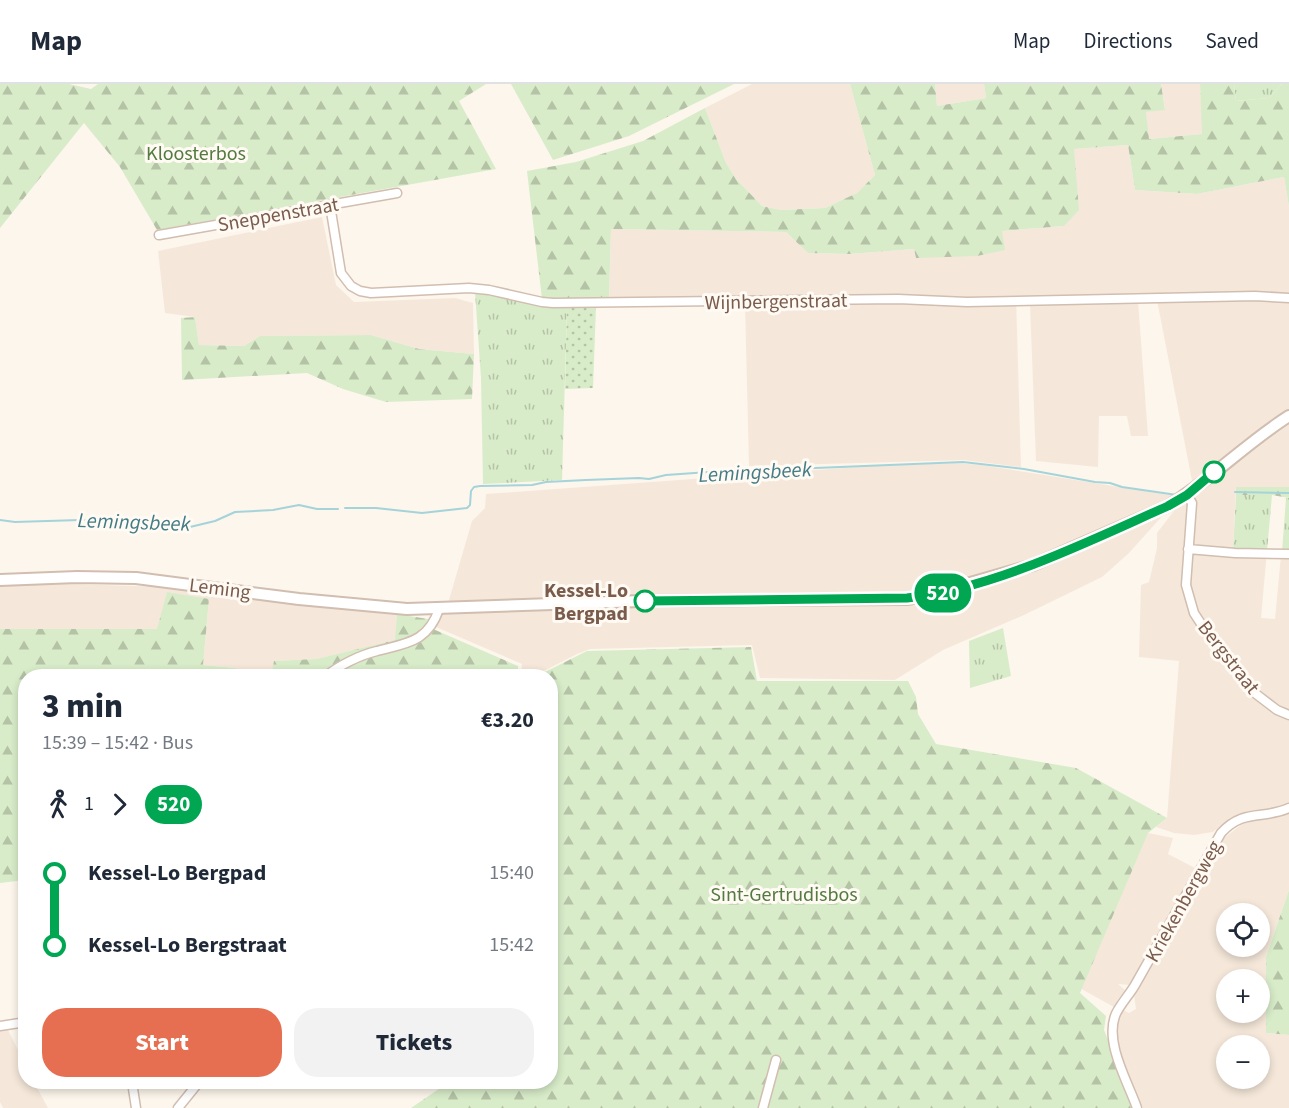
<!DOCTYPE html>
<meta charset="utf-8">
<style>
:root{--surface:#fff;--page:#f2f2f3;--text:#1f2937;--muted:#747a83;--line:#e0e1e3;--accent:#e76f51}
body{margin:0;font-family:"Source Sans 3",sans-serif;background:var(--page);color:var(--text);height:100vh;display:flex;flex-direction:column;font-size:22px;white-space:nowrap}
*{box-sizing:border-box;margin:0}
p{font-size:20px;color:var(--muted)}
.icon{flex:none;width:33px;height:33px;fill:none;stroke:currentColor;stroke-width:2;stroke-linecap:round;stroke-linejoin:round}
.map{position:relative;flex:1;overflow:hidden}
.side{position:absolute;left:18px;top:585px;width:540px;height:420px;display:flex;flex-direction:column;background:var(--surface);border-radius:24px;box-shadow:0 3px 9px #0003}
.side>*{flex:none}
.badge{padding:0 12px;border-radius:20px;font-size:21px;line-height:39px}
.tools{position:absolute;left:1216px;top:819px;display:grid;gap:12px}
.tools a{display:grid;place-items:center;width:54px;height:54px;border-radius:50%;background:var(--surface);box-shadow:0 3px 9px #0003;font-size:30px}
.map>.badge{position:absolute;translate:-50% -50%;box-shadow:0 0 0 3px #fff}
.legs{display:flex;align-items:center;gap:9px;height:66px;padding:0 24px;font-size:20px}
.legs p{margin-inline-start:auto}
.head{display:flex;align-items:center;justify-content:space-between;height:102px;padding:0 24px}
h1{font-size:33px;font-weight:800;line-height:45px}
.primary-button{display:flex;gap:12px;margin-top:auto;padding:12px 24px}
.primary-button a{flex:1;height:69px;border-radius:24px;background:var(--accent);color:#fff;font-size:24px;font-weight:800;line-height:69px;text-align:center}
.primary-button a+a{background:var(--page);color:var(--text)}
ul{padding:0 24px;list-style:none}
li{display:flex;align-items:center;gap:21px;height:72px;font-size:22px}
li i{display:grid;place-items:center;width:9px;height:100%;margin:0 8px;background:currentColor}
li i::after{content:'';width:15px;height:15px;margin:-8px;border:4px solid;border-radius:50%;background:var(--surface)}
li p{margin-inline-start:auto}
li:first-child i{background:linear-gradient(#0000 50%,currentColor 0)}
li:last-child i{background:linear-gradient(currentColor 50%,#0000 0)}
header{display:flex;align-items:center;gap:36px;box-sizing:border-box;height:84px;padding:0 30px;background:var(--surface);border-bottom:2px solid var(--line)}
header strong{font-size:28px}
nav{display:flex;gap:33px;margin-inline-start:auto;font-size:21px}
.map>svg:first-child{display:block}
.residential{fill:#f5e8da;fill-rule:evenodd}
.grass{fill:url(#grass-tufts)}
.forest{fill:url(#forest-firs)}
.garden{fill:url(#garden-dots)}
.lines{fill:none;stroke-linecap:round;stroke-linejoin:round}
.stream{stroke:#a5d3da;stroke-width:2}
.minor-casing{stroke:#d1beb0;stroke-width:11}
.tertiary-casing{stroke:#d1beb0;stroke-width:14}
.minor{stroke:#fff;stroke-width:8}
.tertiary{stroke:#fff;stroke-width:10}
.line-1-casing{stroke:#fff;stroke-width:14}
.line-1{stroke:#00a651;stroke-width:9}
.stop-1-dot{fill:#fff;stroke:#00a651;stroke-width:3}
.labels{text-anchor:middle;stroke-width:6;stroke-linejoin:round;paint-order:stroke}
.park-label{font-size:20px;fill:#537a41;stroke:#fffaf3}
.street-label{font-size:20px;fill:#7a5c4d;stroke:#fffaf3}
.stop-label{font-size:20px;font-weight:bold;fill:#7a5c4d;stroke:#fffaf3;text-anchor:end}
.water-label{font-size:21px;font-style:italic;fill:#437c86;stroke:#fffaf3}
</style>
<header>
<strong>Map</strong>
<nav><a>Map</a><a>Directions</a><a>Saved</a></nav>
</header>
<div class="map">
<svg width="1289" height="1024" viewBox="0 0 1289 1024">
<defs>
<pattern id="grass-tufts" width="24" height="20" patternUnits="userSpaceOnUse" patternTransform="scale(1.5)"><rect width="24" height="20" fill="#d8ecc9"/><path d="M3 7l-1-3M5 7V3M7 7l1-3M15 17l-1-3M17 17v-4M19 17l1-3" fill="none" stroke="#b4c2a5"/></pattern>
<pattern id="forest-firs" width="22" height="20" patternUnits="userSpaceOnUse" patternTransform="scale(1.5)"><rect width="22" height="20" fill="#d8ecc9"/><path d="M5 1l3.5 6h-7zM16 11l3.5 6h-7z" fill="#b4c2a5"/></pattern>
<pattern id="garden-dots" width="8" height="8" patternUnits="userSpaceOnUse" patternTransform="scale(1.5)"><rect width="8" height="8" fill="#d8ecc9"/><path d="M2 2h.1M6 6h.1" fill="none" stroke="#b4c2a5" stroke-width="1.8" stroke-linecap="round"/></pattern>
</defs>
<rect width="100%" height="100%" fill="#fdf6ec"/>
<path class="residential" d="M 752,0 L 850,0 L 875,91 L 857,109 L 825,124 L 781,126 L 762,122 L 736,95 L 726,79 L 705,24 Z
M 935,0 L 984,0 L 986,14 L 937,22 Z
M 1161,0 L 1200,0 L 1203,50 L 1148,55 L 1146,28 L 1165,25 Z
M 1128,61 L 1135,106 L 1197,110 L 1284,93 L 1289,123 L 1289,211 L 1016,213 L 1021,383 L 964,376 L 749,382 L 745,221 L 609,221 L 611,145 L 786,148 L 808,169 L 849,170 L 914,165 L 916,174 L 1002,147 L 1064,142 L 1073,65 Z
M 322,133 L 336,201 L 354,218 L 455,214 L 473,219 L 474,270 L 419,265 L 371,251 L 260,252 L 244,262 L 199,261 L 195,233 L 165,229 L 158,167 Z
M 1253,214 L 1289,217 L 1289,403 L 1236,403 L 1233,466 L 1267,467 L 1261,534 L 1275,535 L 1281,471 L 1289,472 L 1289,806 L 1266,873 L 1266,949 L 1289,951 L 1289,1024 L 1143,1024 L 1117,962 L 1116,948 L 1119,931 L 1123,926 L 1129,929 L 1136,925 L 1134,911 L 1130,901 L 1118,900 L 1126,907 L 1118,915 L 1114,923 L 1067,897 L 1148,749 L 1173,754 L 1168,770 L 1195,784 L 1185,803 L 1197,808 L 1224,754 L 1246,737 L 1240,729 L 1230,734 L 1213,748 L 1194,751 L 1174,749 L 1156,743 L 1167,734 L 1179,577 L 1139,573 L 1141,501 L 1149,498 L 1157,464 L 1157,449 L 1193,402 L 1157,216 ZM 1227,830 L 1260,830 L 1260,862 L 1227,862 ZM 1227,896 L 1260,896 L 1260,928 L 1227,928 ZM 1227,962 L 1260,962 L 1260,994 L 1227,994 Z
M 1138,217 L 1148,352 L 1131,352 L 1127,332 L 1099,332 L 1098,383 L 1036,377 L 1030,220 Z
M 955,379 L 982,381 L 1176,412 L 1164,430 L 1129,469 L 1102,493 L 1024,531 L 943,566 L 895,596 L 760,594 L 752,561 L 590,565 L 577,570 L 534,592 L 521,592 L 522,580 L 436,543 L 449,516 L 472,437 L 485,424 L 486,410 L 872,382 Z
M 68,500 L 170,503 L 397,530 L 396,556 L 316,575 L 275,577 L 271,592 L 236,592 L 236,584 L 203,581 L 209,515 L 158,545 L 0,545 L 0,501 Z
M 8,946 L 25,980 L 26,998 L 34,998 L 48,1024 L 3,1024 L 0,1018 L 0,947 Z"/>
<path class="grass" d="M 1234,0 L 1282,0 L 1269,14 L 1236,17 Z
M 475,208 L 547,223 L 567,223 L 562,396 L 483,400 L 481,294 Z
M 1236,411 L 1272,411 L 1267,467 L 1233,467 Z
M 1286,414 L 1289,414 L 1289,468 L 1282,468 Z
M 1003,544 L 1011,592 L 970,604 L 969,557 Z"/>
<path class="forest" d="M 0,0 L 69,0 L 91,5 L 98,0 L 486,0 L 459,17 L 496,85 L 157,146 L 120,83 L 84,39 L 0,144 Z
M 511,0 L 734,0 L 629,52 L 553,76 Z
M 850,0 L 935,0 L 937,22 L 986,14 L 984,0 L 1161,0 L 1165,26 L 1146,28 L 1149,55 L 1202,50 L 1200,0 L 1234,0 L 1236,17 L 1269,14 L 1282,0 L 1289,0 L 1289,123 L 1284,93 L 1197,110 L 1135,106 L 1128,61 L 1074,65 L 1079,126 L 1064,142 L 1002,147 L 1005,166 L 977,172 L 916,174 L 914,165 L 849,170 L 808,169 L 786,148 L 611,145 L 609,216 L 542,215 L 527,87 L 576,78 L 643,57 L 705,24 L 726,79 L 736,95 L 762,122 L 781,126 L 825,124 L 857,109 L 875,91 Z
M 195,233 L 199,261 L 244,262 L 260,252 L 371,251 L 419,265 L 474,270 L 472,315 L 386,318 L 343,305 L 307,289 L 182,296 L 181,234 Z
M 1236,403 L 1289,403 L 1289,414 L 1272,411 L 1236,411 Z
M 167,508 L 209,515 L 203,581 L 236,584 L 236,592 L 26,592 L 25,796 L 0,799 L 0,545 L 157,545 Z
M 397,530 L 428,535 L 426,542 L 518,582 L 518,592 L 271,592 L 274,577 L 316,575 L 395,556 Z
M 751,563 L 757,597 L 908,597 L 916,613 L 918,630 L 936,660 L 1076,684 L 1167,734 L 1148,749 L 1080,909 L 1106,932 L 1104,946 L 1136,1024 L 411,1024 L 449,998 L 550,998 L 550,592 L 537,592 L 587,567 Z
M 1289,806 L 1289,951 L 1266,949 L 1266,873 Z"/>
<path class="garden" d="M 596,222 L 593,304 L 565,305 L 567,223 Z"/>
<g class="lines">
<path class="stream" d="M 1235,408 L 1289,409
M 345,424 L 376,424 L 422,429 L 467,424 L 470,421 L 471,407 L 474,403 L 480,402 L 532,401 L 546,398 L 586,396 L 639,394 L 649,395 L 666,391 L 723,387 L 778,387 L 791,385 L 963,378 L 1024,385 L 1095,398 L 1110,399 L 1122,403 L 1177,411
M 0,436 L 15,438 L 112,435 L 175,443 L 190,443 L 215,437 L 235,428 L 273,426 L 299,421 L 317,425 L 338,425"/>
<g class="minor-casing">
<path id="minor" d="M 330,121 L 341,189 L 351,202 L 360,207 L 371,209 L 469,204 L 489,206 L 542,218 L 553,219 L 898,215 L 967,218 L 1255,212 L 1289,214
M 159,151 L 397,109
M 1187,411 L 1192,419 L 1186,501 L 1194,529 L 1209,552 L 1256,610 L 1277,626 L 1289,631
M 1188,465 L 1235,469 L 1289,470
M 326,592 C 340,581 360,571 377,567 C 407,559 428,558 439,525
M 0,942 L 26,938
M 132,998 L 136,1024
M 178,1024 L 199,998
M 763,1024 L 776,976
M 1137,1024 C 1128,998 1105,960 1115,932 C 1118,923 1130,910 1135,901 L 1221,749 C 1244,724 1263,736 1289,724"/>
</g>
<g class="tertiary-casing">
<path id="tertiary" d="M 0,496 L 77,493 L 136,494 L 299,515 L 407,525 L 641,517 L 907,515 L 925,512 L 1033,481 L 1168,422 C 1211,396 1246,359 1289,332"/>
</g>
<use href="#minor" class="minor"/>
<use href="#tertiary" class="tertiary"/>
</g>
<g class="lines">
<g class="line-1-casing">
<path id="line-1" d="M 645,517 L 907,514 C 993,505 1089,457 1168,422 L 1187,411 L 1214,388"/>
</g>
<use href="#line-1" class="line-1"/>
</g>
<g class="stop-1-dot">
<circle cx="1214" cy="388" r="10"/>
<circle cx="645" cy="517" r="10"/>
</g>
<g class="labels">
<g class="park-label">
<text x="196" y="76">Kloosterbos</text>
<text x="784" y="817">Sint-Gertrudisbos</text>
</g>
<g class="street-label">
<text transform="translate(278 130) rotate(-10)" y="7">Sneppenstraat</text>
<text transform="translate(776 217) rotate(-1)" y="7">Wijnbergenstraat</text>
<text transform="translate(220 504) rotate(7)" y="7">Leming</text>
<text transform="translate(1229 573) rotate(52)" y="7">Bergstraat</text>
<text transform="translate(1183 817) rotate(-61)" y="7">Kriekenbergweg</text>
</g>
<g class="stop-label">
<text x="628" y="513">Kessel-Lo<tspan x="628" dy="23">Bergpad</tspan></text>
</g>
<g class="water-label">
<text transform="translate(755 388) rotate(-3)" y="7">Lemingsbeek</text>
<text transform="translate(134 438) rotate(2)" y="7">Lemingsbeek</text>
</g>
</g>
</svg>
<div class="tools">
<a><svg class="icon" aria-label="locate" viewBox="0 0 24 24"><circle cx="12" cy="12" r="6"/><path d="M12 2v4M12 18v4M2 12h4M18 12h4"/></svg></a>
<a>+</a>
<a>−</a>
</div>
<b class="badge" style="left:943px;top:509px;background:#00a651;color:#fff">520</b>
<section class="side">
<div class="head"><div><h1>3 min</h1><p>15:39 – 15:42 · Bus</p></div><b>€3.20</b></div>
<div class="legs"><svg class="icon" aria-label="walk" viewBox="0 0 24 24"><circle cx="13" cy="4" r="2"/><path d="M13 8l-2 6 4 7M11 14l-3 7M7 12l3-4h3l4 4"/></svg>1<svg class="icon" aria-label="forward" viewBox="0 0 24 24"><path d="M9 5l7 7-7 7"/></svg><b class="badge" style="background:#00a651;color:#fff">520</b></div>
<ul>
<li><i style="color:#00a651"></i><b>Kessel-Lo Bergpad</b><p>15:40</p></li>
<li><i style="color:#00a651"></i><b>Kessel-Lo Bergstraat</b><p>15:42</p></li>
</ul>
<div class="primary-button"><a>Start</a><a>Tickets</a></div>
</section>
</div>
